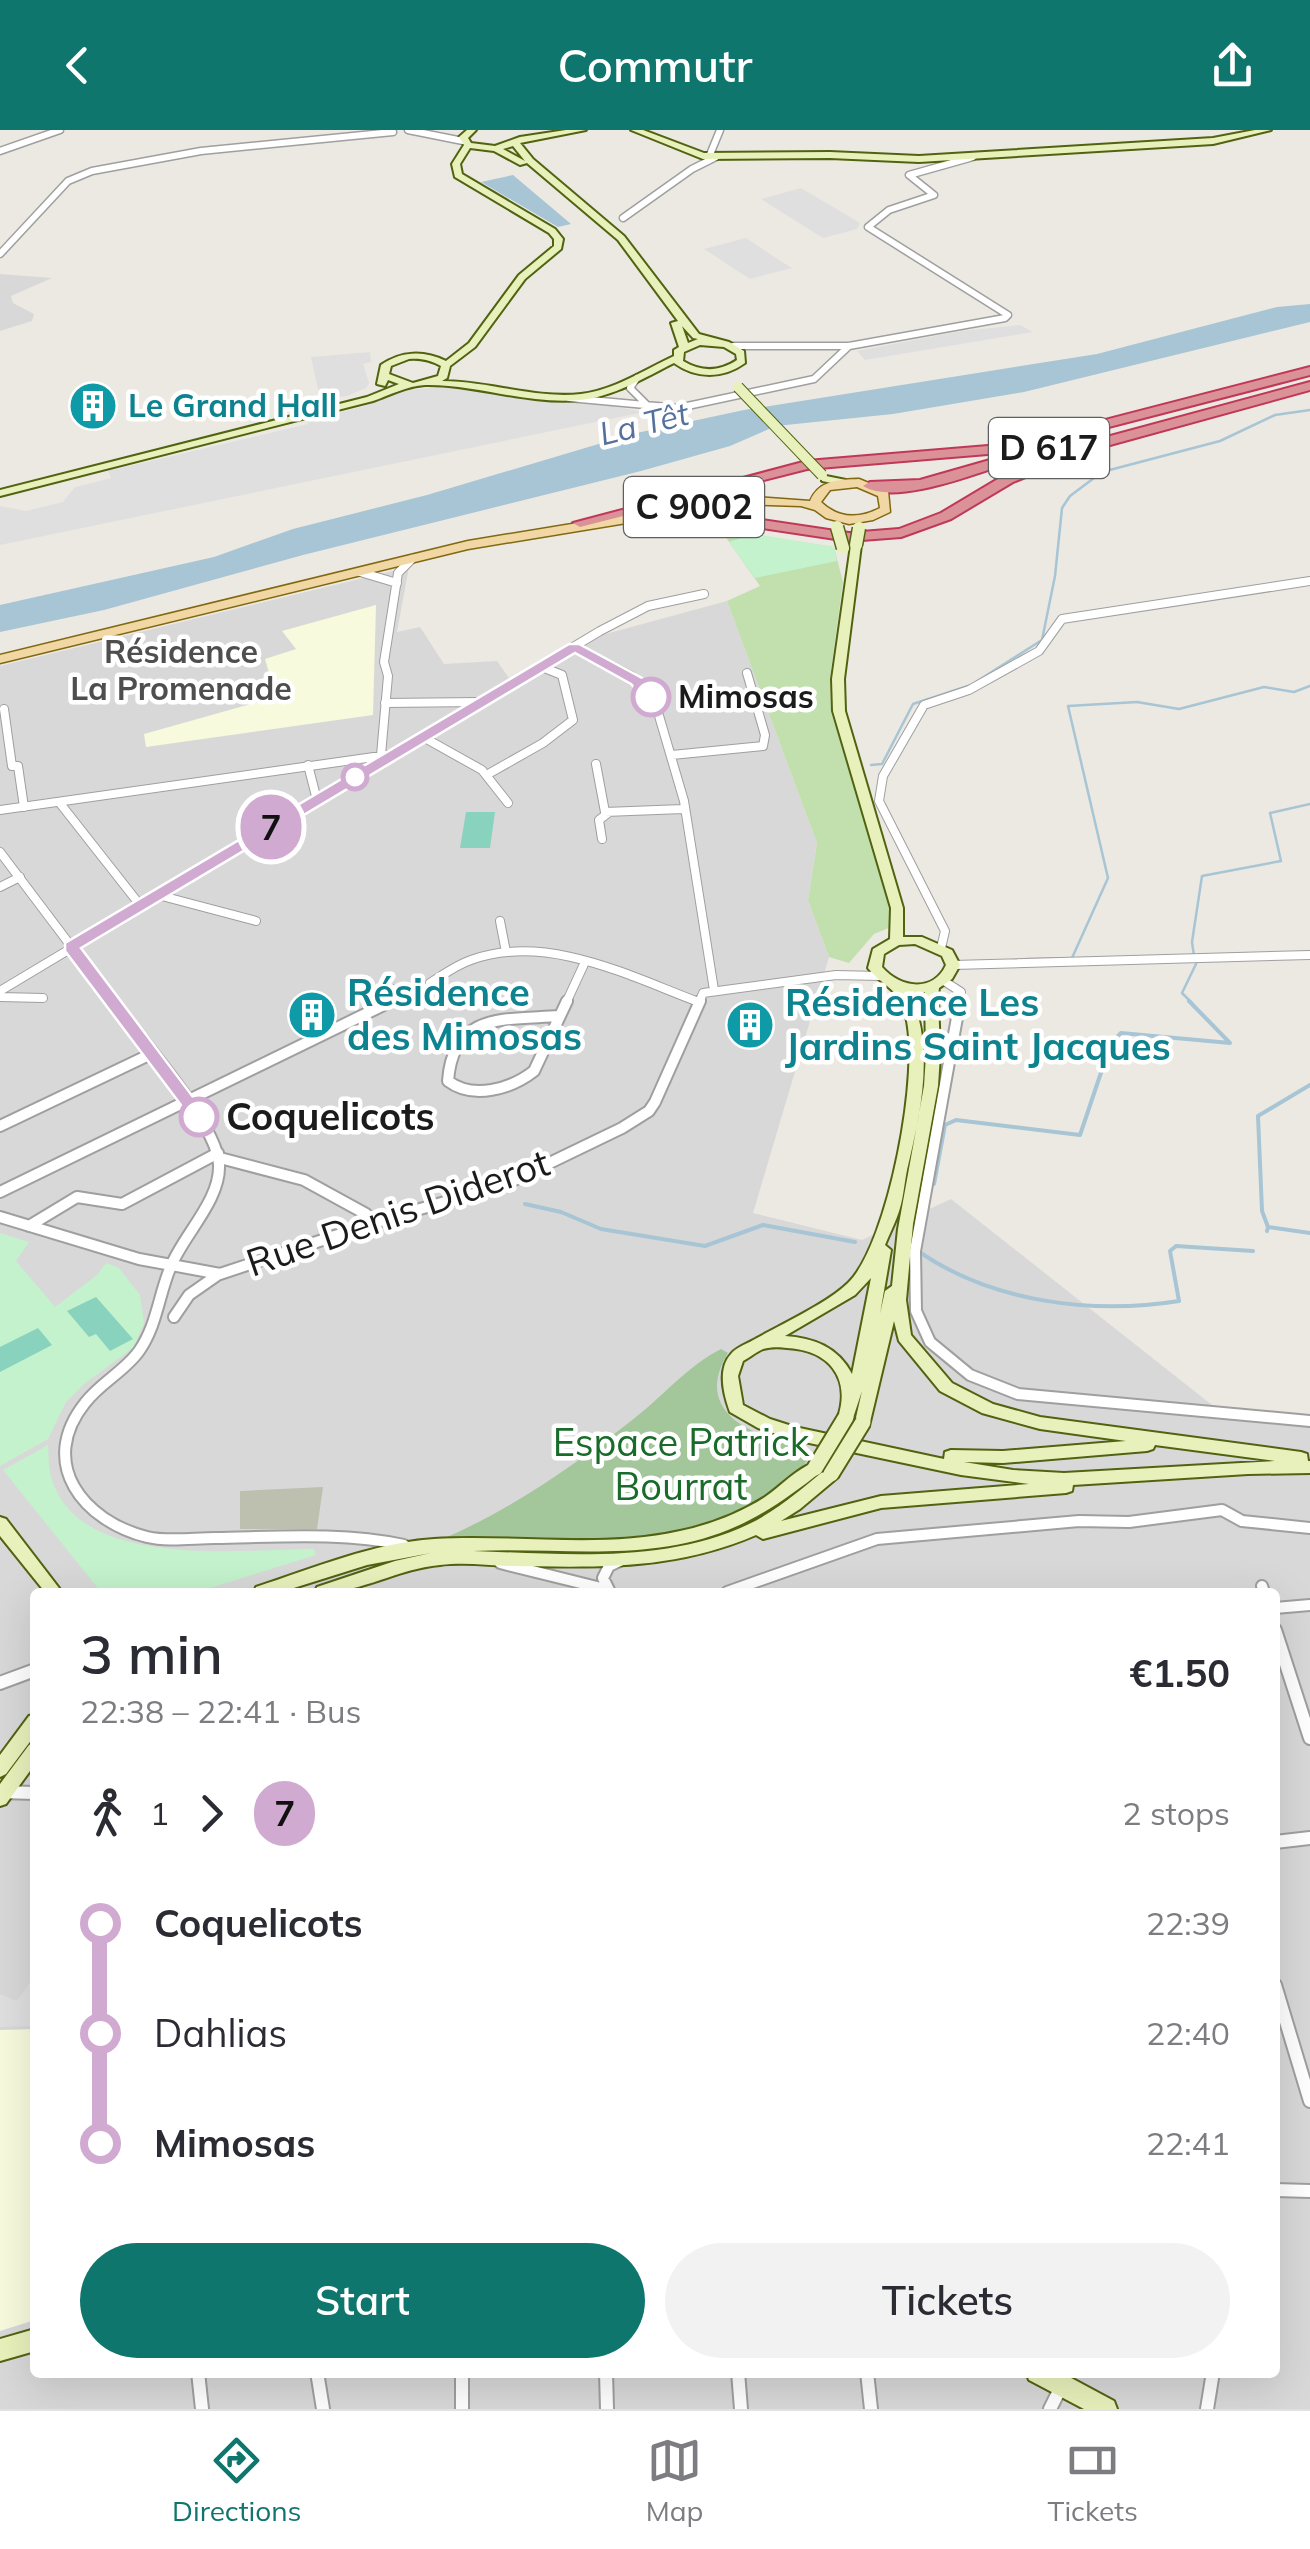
<!DOCTYPE html>
<meta charset="utf-8">
<style>
:root{--surface:#fff;--page:#f2f2f3;--text:#2b2b33;--muted:#7c7c81;--line:#e1e1e2;--accent:#0f766e}
body{margin:0;font-family:Mulish,sans-serif;background:var(--page);color:var(--text);height:100vh;display:flex;flex-direction:column;font-size:38px;white-space:nowrap}
*{box-sizing:border-box;margin:0}
p{font-size:32px;color:var(--muted)}
.icon{flex:none;width:55px;height:55px;fill:none;stroke:currentColor;stroke-width:2;stroke-linecap:round;stroke-linejoin:round}
.map{position:relative;flex:1;overflow:hidden}
.side{position:absolute;left:30px;top:1458px;width:1250px;height:790px;display:flex;flex-direction:column;background:var(--surface);border-radius:10px;box-shadow:0 10px 40px #0002}
.side>*{flex:none}
.badge{padding:0 20px;border-radius:32px;font-size:35px;line-height:65px}
.map>.badge{position:absolute;translate:-50% -50%;box-shadow:0 0 0 5px #fff}
.legs{display:flex;align-items:center;gap:15px;height:110px;padding:0 50px;font-size:32px}
.legs p{margin-inline-start:auto}
.head{display:flex;align-items:center;justify-content:space-between;height:170px;padding:0 50px}
h1{font-size:55px;font-weight:600;line-height:75px}
.cta{display:flex;gap:20px;margin-top:auto;padding:20px 50px}
.cta a{flex:1;height:115px;border-radius:60px;background:var(--accent);color:#fff;font-size:40px;font-weight:600;line-height:115px;text-align:center}
.cta a+a{background:var(--page);color:var(--text)}
ul{padding:0 50px;list-style:none}
li{display:flex;align-items:center;gap:35px;height:110px;font-size:38px}
li i{display:grid;place-items:center;width:15px;height:100%;margin:0 12px;background:currentColor}
li i::after{content:'';width:25px;height:25px;margin:-12px;border:8px solid;border-radius:50%;background:var(--surface)}
li p{margin-inline-start:auto}
li:first-child i{background:linear-gradient(#0000 50%,currentColor 0)}
li:last-child i{background:linear-gradient(currentColor 50%,#0000 0)}
header{display:flex;justify-content:space-between;align-items:center;height:130px;padding:0 50px;background:var(--accent);color:#fff;font-size:45px;font-weight:600}
.tabs{display:flex;justify-content:space-around;align-items:center;height:140px;border-top:2px solid var(--line);background:var(--surface);font-size:28px;color:var(--muted)}
.tabs a{display:grid;justify-items:center;gap:5px}
.tabs .current{color:var(--accent)}
.map>svg:first-child{display:block}
.residential{fill:#d9d8d8;fill-rule:evenodd}
.education{fill:#f7fadc}
.construction{fill:#bdbfaf}
.grass{fill:#c1e0ad}
.forest{fill:#a3c69b}
.park{fill:#c3f2cc}
.pitch{fill:#89d2be}
.parking{fill:#dfdfdf}
.water{fill:#a7c5d4}
.lines{fill:none;stroke-linecap:round;stroke-linejoin:round}
.stream-far1{stroke:#a7c5d4;stroke-width:2.5}
.stream{stroke:#a7c5d4;stroke-width:4}
.street-far3-casing{stroke:#9f9f9f;stroke-width:9}
.street-far2-casing{stroke:#9f9f9f;stroke-width:10}
.street-far1-casing{stroke:#9f9f9f;stroke-width:14}
.street-casing{stroke:#9f9f9f;stroke-width:16}
.secondary-casing{stroke:#516311;stroke-width:4}
.primary-casing{stroke:#816811;stroke-width:3}
.highway-casing{stroke:#c03858;stroke-width:4}
.street-far3{stroke:#fff;stroke-width:6}
.street-far2{stroke:#fff;stroke-width:8}
.street-far1{stroke:#fff;stroke-width:10}
.street{stroke:#fff;stroke-width:12}
.secondary{fill:#e8f1bb;fill-rule:evenodd}
.primary{fill:#f0d7a3;fill-rule:evenodd}
.highway{fill:#da9298;fill-rule:evenodd}
.secondary-bridge-far2-casing{stroke:#516311;stroke-width:12;stroke-linecap:butt}
.secondary-bridge-far1-casing{stroke:#516311;stroke-width:15;stroke-linecap:butt}
.secondary-bridge-casing{stroke:#516311;stroke-width:19;stroke-linecap:butt}
.secondary-bridge-far2{stroke:#e8f1bb;stroke-width:10}
.secondary-bridge-far1{stroke:#e8f1bb;stroke-width:12}
.secondary-bridge{stroke:#e8f1bb;stroke-width:15}
.line-1{fill:#d0aad0;stroke:#fff;stroke-width:2.5}
.stop-1-dot{fill:#fff;stroke:#d0aad0;stroke-width:5}
.labels{text-anchor:middle;stroke-width:9;stroke-linejoin:round;paint-order:stroke}
.far-culture-label{font-size:32px;font-weight:bold;fill:#0d838f;stroke:#fff;text-anchor:start}
.far-water-label{font-size:32px;font-style:italic;fill:#54719e;stroke:#fff}
.far-neighbourhood-label{font-size:32px;font-weight:bold;fill:#4e4e4e;stroke:#fff}
.far-stop-label{font-size:32px;font-weight:bold;fill:#1b1b1b;stroke:#fff;text-anchor:start}
.shield{fill:#fff;stroke:#5f5f5f;stroke-width:2.5}
.shield-label{font-size:35px;font-weight:bold;fill:#1b1b1b}
.culture-label{font-size:38px;font-weight:bold;fill:#0d838f;stroke:#fff;text-anchor:start}
.stop-label{font-size:38px;font-weight:bold;fill:#1b1b1b;stroke:#fff;text-anchor:start}
.street-label{font-size:38px;fill:#1b1b1b;stroke:#fff}
.park-label{font-size:38px;fill:#186b28;stroke:#fff}
</style>
<header><svg class="icon" aria-label="back" viewBox="0 0 24 24"><path d="M15 5l-7 7 7 7"/></svg>Commutr<svg class="icon" aria-label="share" viewBox="0 0 24 24"><path d="M12 15V3M7 8l5-5 5 5M5 13v7h14v-7"/></svg></header>
<div class="map">
<svg width="1310" height="2279" viewBox="0 0 1310 2279">
<rect width="100%" height="100%" fill="#ece9e2"/>
<path class="residential" d="M 0,144 L 52,148 L 11,166 L 13,173 L 34,184 L 32,191 L 0,201 Z
M 409,437 L 397,502 L 420,497 L 444,534 L 497,531 L 509,548 L 602,505 L 727,471 L 817,713 L 808,770 L 829,827 L 753,1083 L 862,1110 L 951,1069 L 1231,1290 L 1310,1297 L 1310,2279 L 0,2279 L 0,536 ZM 35,1462 L 1275,1462 L 1275,2242 L 35,2242 Z"/>
<path class="education" d="M 376,475 L 373,585 L 146,617 L 144,604 L 276,567 L 265,529 L 296,519 L 282,501 Z
M 35,1899 L 35,2190 L 0,2201 L 0,1900 Z"/>
<path class="construction" d="M 323,1357 L 317,1399 L 240,1399 L 240,1361 Z"/>
<path class="grass" d="M 720,399 L 834,417 L 843,452 L 830,547 L 831,581 L 893,788 L 891,797 L 874,804 L 849,833 L 829,827 L 808,770 L 817,713 L 727,471 L 760,456 Z"/>
<path class="forest" d="M 721,1219 L 728,1223 C 692,1282 752,1307 802,1315 L 807,1331 C 733,1433 556,1407 447,1407 C 517,1376 576,1334 636,1287 C 664,1265 689,1235 721,1219 Z"/>
<path class="park" d="M 754,404 L 834,417 L 837,431 L 755,448 L 729,412 Z
M 0,1103 L 29,1112 L 16,1131 L 55,1177 L 97,1145 L 106,1133 L 119,1138 L 140,1165 L 144,1193 L 134,1217 L 84,1254 L 66,1272 L 48,1309 L 0,1336 Z
M 48,1315 C 49,1325 48,1336 51,1346 C 75,1441 241,1419 314,1419 L 316,1425 L 197,1462 L 101,1462 L 3,1340 Z"/>
<path class="pitch" d="M 466,682 L 495,682 L 490,718 L 460,718 Z
M 96,1167 L 133,1209 L 110,1221 L 96,1204 L 89,1207 L 67,1181 Z
M 38,1198 L 52,1215 L 0,1242 L 0,1217 Z"/>
<path class="parking" d="M 801,58 L 860,93 L 857,99 L 823,108 L 761,69 Z
M 746,108 L 779,130 L 792,138 L 750,149 L 704,119 Z
M 1020,195 L 1033,202 L 865,230 L 857,221 L 962,201 Z
M 370,222 L 371,232 L 363,234 L 369,253 L 366,258 L 347,266 L 320,269 L 311,227 Z
M 449,256 L 536,271 L 602,274 L 644,282 L 0,415 L 0,376 L 26,381 L 63,372 L 75,357 L 111,348 L 108,341 L 308,294 L 307,291 L 365,276 L 392,262 Z
M 35,1845 L 35,1896 L 0,1897 L 0,1864 L 17,1871 Z"/>
<path class="water" d="M 513,45 L 571,94 L 558,97 L 481,52 Z
M 1310,174 L 1310,192 L 1024,262 L 893,284 L 776,296 L 730,316 L 641,341 L 303,425 L 104,480 L 0,502 L 0,475 L 214,427 L 293,399 L 427,365 L 632,304 L 744,280 L 1097,224 L 1277,177 Z"/>
<g class="lines">
<path class="stream-far1" d="M 871,635 L 882,634 L 913,574 L 971,555 L 1042,510 L 1055,446 L 1062,378 L 1070,366 L 1102,342 L 1220,311 L 1275,285 L 1310,280
M 1194,826 L 1192,812 L 1202,746 L 1281,731 L 1270,683 L 1310,674
M 1026,829 L 1072,828 L 1108,748 L 1068,576 L 1137,572 L 1179,579 L 1264,557 L 1294,562 L 1310,556
M 1192,873 L 1182,863 L 1196,834"/>
<path class="stream" d="M 934,1054 L 945,995 L 956,990 L 1080,1005 L 1111,913 L 1121,903 L 1230,913 L 1189,871
M 525,1074 L 561,1082 L 601,1099 L 705,1116 L 763,1095 L 855,1112
M 1268,1097 L 1262,1081 L 1258,986 L 1310,955
M 1267,1101 L 1268,1097 L 1310,1103
M 918,1121 C 991,1172 1092,1185 1179,1171 L 1170,1121 L 1176,1116 L 1253,1121"/>
<g class="street-far3-casing">
<path id="street-far3" d="M 408,0 L 463,11
M 0,21 L 60,0
M 709,27 L 720,0
M 623,88 L 692,39 L 716,27
M 0,124 L 68,51 L 92,41 L 201,21 L 393,2
M 733,216 L 849,216 L 1005,188 L 1008,185 L 868,97 L 889,80 L 934,65 L 909,45 L 973,27
M 637,248 L 630,258 L 647,275
M 569,268 L 678,278 L 814,249 L 849,216"/>
</g>
<g class="street-far2-casing">
<path id="street-far2" d="M 360,442 L 397,453
M 574,517 L 631,546 L 657,579 L 684,671 L 714,860
M 385,573 L 479,572
M 4,579 L 12,636 L 18,636 L 24,677
M 423,607 L 482,640 L 508,673
M 381,625 L 388,546 L 384,532 L 398,443 L 412,429
M 672,625 L 763,616 L 765,605 L 747,543
M 596,634 L 605,682 L 683,679
M 308,635 L 317,670
M 490,643 L 543,613 L 573,590 L 562,545 L 542,537
M 59,672 L 140,775
M 0,680 L 388,625
M 602,709 L 599,690 L 608,683
M 0,722 L 114,873
M 0,757 L 20,747
M 158,765 L 256,791
M 500,791 L 506,822
M 941,818 L 945,801 L 879,671 L 883,646 L 924,575 L 969,560 L 1039,521 L 1062,489 L 1310,451
M 953,835 L 1310,825
M 944,851 L 961,862 L 960,873
M 430,853 C 443,845 456,835 471,830 C 546,803 627,845 696,871
M 0,861 L 600,501 L 648,476 L 704,464
M 0,867 L 43,868
M 392,873 L 392,859
M 566,873 L 585,832
M 699,873 L 703,863 L 836,845 L 880,846"/>
</g>
<g class="street-far1-casing">
<path id="street-far1" d="M 112,871 C 138,906 217,994 219,1034 C 221,1070 184,1104 171,1136 C 159,1163 157,1196 139,1221 C 125,1241 100,1253 85,1273 C 37,1333 83,1391 147,1407 C 168,1412 194,1408 215,1408 C 278,1407 342,1402 404,1415
M 960,871 L 915,1121 L 916,1181 L 930,1212 L 970,1245 L 1018,1264 L 1310,1291
M 559,886 C 504,890 453,882 448,951 C 473,970 511,959 534,941 L 567,871
M 0,996 L 151,924
M 220,1028 L 304,1050 L 366,1084 L 372,1093
M 0,1062 L 392,871
M 0,1087 L 139,1129 L 220,1144 L 395,1086 L 502,1056 L 622,998 L 649,981 L 655,972 L 700,871
M 29,1096 L 77,1067 L 122,1074 L 218,1023
M 174,1187 L 189,1165 L 219,1144
M 500,1433 L 609,1460 L 603,1448 L 609,1436 L 620,1431
M 1262,1456 L 1264,1462
M 727,1462 L 877,1409 L 1079,1391 L 1129,1392 L 1222,1380 L 1242,1391 L 1310,1398
M 1275,1478 L 1310,1475"/>
</g>
<g class="street-casing">
<path id="street" d="M 1275,1500 L 1310,1608
M 0,1553 L 35,1540
M 0,1662 L 35,1663
M 1275,1712 L 1310,1708
M 1275,1855 L 1310,1971
M 1275,2060 L 1310,2061
M 198,2242 L 202,2279
M 317,2242 L 323,2279
M 462,2242 L 462,2279
M 606,2242 L 607,2279
M 738,2242 L 741,2279
M 867,2242 L 871,2279
M 1050,2279 L 1061,2257
M 1207,2279 L 1213,2242"/>
</g>
<g class="secondary-casing">
<path id="secondary" d="M 467,0 L 476,0 L 468,8 L 471,13 L 495,16 L 520,7 L 566,0 L 586,0 L 520,13 L 533,29 L 624,106 L 699,204 L 729,212 L 744,221 L 745,233 C 723,249 696,249 674,233 C 644,248 613,267 580,270 C 528,275 475,254 425,255 C 407,256 390,265 373,271 L 0,366 L 0,360 L 367,267 L 399,254 L 388,250 L 385,256 L 377,254 L 381,235 C 401,221 424,220 446,231 L 469,213 L 519,145 L 554,116 L 554,109 L 549,103 L 455,47 L 452,34 L 464,15 L 459,7 ZM 513,16 L 525,31 L 503,19 ZM 470,18 L 494,21 L 520,35 L 527,33 L 618,110 L 678,191 L 671,193 L 679,217 L 674,220 L 674,226 C 644,240 614,260 581,264 C 534,269 489,251 442,251 L 447,248 L 450,236 L 475,217 L 525,149 L 561,119 L 563,109 L 555,99 L 462,44 L 460,34 ZM 682,196 L 693,208 L 698,209 L 688,213 ZM 700,215 L 724,217 L 736,224 L 737,230 C 719,242 701,242 683,231 L 684,222 ZM 409,229 C 421,228 430,230 441,236 L 438,246 L 413,253 L 389,244 L 391,236 Z
M 631,0 L 643,0 L 704,23 L 830,22 L 919,26 L 1213,8 L 1255,0 L 1271,0 L 1213,14 L 919,32 L 830,28 L 703,29 Z
M 826,346 L 851,351 L 852,353 L 847,356 L 822,351 L 822,347 Z
M 856,412 L 861,415 L 844,549 L 845,581 L 903,778 L 903,807 L 922,807 L 952,820 L 960,835 L 952,849 L 939,858 L 938,866 L 940,925 L 938,956 L 913,1094 L 906,1170 L 911,1205 L 952,1253 L 993,1274 L 1040,1287 L 1301,1322 L 1307,1324 L 1308,1331 L 1310,1331 L 1310,1343 L 1248,1344 L 1073,1355 L 1072,1361 L 1066,1363 L 881,1378 L 763,1409 L 756,1405 C 673,1441 597,1437 509,1436 C 486,1435 463,1432 440,1435 C 395,1439 359,1465 315,1462 L 317,1457 L 395,1431 L 431,1423 L 367,1435 L 281,1462 L 254,1462 L 256,1457 C 314,1438 373,1413 434,1409 C 514,1404 602,1419 680,1401 C 709,1395 740,1383 765,1367 C 781,1356 796,1339 815,1332 L 821,1334 L 823,1338 L 821,1342 C 791,1365 763,1386 728,1400 C 647,1433 558,1417 473,1421 C 564,1424 665,1434 749,1394 C 778,1380 801,1359 825,1340 L 837,1340 L 839,1344 L 837,1348 L 800,1379 L 781,1391 L 881,1366 L 1029,1354 L 961,1345 L 795,1310 L 758,1298 L 730,1282 C 724,1266 717,1239 731,1224 C 736,1217 749,1213 757,1208 C 782,1194 829,1172 848,1153 C 888,1115 922,937 905,883 C 897,856 884,858 868,838 L 873,819 L 890,809 L 891,778 L 833,581 L 832,549 L 851,415 ZM 915,814 L 942,826 L 946,835 C 933,863 900,858 882,837 L 884,824 L 899,815 ZM 910,862 L 925,862 L 926,925 L 924,956 L 898,1099 L 892,1156 L 885,1161 L 880,1184 L 891,1120 L 885,1115 C 889,1105 894,1095 897,1087 C 903,1073 904,1055 907,1040 C 921,981 935,921 910,862 ZM 871,1148 L 852,1244 C 838,1217 814,1208 785,1206 L 855,1165 ZM 894,1191 L 899,1211 L 940,1261 L 982,1283 L 1040,1299 L 1126,1311 L 1003,1321 L 951,1320 L 945,1322 L 944,1329 L 795,1297 L 770,1289 L 743,1275 L 738,1246 L 743,1231 C 749,1228 756,1222 763,1219 C 770,1217 780,1217 787,1218 C 829,1220 851,1248 838,1287 L 840,1291 L 852,1291 L 862,1261 L 855,1292 L 857,1296 L 869,1296 ZM 1155,1315 L 1275,1331 L 1064,1343 L 1013,1340 L 964,1332 L 1003,1333 L 1147,1321 L 1153,1319 Z
M 0,1387 L 6,1389 L 62,1462 L 45,1462 L 0,1406 Z
M 35,1584 L 35,1605 L 6,1644 L 0,1647 L 0,1625 L 29,1586 Z
M 35,1612 L 35,1634 L 6,1674 L 0,1676 L 0,1654 L 29,1615 Z
M 35,2199 L 35,2221 L 0,2231 L 0,2209 Z
M 1026,2242 L 1060,2242 L 1114,2271 L 1117,2279 L 1084,2279 L 1029,2250 Z"/>
</g>
<g class="primary-casing">
<path id="primary" d="M 859,349 L 888,361 L 890,382 L 873,390 L 849,394 L 826,388 L 815,380 L 801,376 L 742,374 L 468,419 L 0,533 L 0,525 L 468,411 L 742,366 L 810,371 C 819,350 838,350 859,349 ZM 857,357 L 878,366 L 880,378 C 859,389 839,389 821,372 L 830,360 Z"/>
</g>
<g class="highway-casing">
<path id="highway" d="M 1310,237 L 1310,245 L 1012,322 L 807,339 L 580,397 L 573,393 L 807,331 L 1012,314 Z
M 1310,252 L 1310,260 L 1099,318 L 1013,352 L 951,389 L 901,407 L 849,411 L 716,391 L 632,397 L 625,393 L 632,389 L 716,383 L 849,403 L 899,399 L 941,383 L 1003,346 L 1077,315 Z
M 1004,326 L 1009,327 L 1009,333 C 974,344 895,376 863,356 L 870,352 L 920,350 Z"/>
</g>
<use href="#street-far3" class="street-far3"/>
<use href="#street-far2" class="street-far2"/>
<use href="#street-far1" class="street-far1"/>
<use href="#street" class="street"/>
<use href="#secondary" class="secondary"/>
<use href="#primary" class="primary"/>
<use href="#highway" class="highway"/>
<g class="secondary-bridge-far2-casing">
<path id="secondary-bridge-far2" d="M 738,257 L 822,345"/>
</g>
<g class="secondary-bridge-far1-casing">
<path id="secondary-bridge-far1" d="M 837,397 L 843,418
M 856,415 L 859,398"/>
</g>
<g class="secondary-bridge-casing">
<path id="secondary-bridge" d="M 815,1338 L 846,1287
M 831,1344 L 863,1292"/>
</g>
<use href="#secondary-bridge-far2" class="secondary-bridge-far2"/>
<use href="#secondary-bridge-far1" class="secondary-bridge-far1"/>
<use href="#secondary-bridge" class="secondary-bridge"/>
</g>
<path class="line-1" d="M 569,514 L 579,514 L 642,548 L 658,567 L 645,570 L 631,554 L 575,523 L 81,818 L 208,987 L 199,993 L 193,991 L 65,821 L 65,813 Z"/>
<defs>
<g id="building-disc" transform="scale(2.5)"><circle r="9.5" fill="#0f9aa8" stroke="#fff"/><path d="M-4-6H4V6H1V3H-1V6H-4ZM-2.5-4.3h1.7v1.8h-1.7ZM.8-4.3h1.7v1.8H.8ZM-2.5-1h1.7V.8h-1.7ZM.8-1h1.7V.8H.8Z" fill="#fff"/></g>
</defs>
<g fill-rule="evenodd">
<use href="#building-disc" x="93" y="276"/>
<use href="#building-disc" x="312" y="885"/>
<use href="#building-disc" x="750" y="895"/>
</g>
<g class="stop-1-dot">
<circle cx="651" cy="567" r="18"/>
<circle cx="355" cy="647" r="12"/>
<circle cx="199" cy="987" r="18"/>
</g>
<g class="labels">
<g class="far-culture-label">
<text x="128" y="287">Le Grand Hall</text>
</g>
<g class="far-water-label">
<text transform="translate(644 294) rotate(-14)" y="11">La Têt</text>
</g>
<g class="far-neighbourhood-label">
<text x="181" y="533">Résidence<tspan x="181" dy="37">La Promenade</tspan></text>
</g>
<g class="far-stop-label">
<text x="678" y="578">Mimosas</text>
</g>
<g class="shield">
<rect x="989" y="288" width="120" height="60" rx="8"/>
<rect x="624" y="347" width="140" height="60" rx="8"/>
</g>
<g class="shield-label">
<text x="1049" y="330">D 617</text>
<text x="694" y="389">C 9002</text>
</g>
<g class="culture-label">
<text x="347" y="876">Résidence<tspan x="347" dy="44">des Mimosas</tspan></text>
<text x="785" y="886">Résidence Les<tspan x="785" dy="44">Jardins Saint Jacques</tspan></text>
</g>
<g class="stop-label">
<text x="226" y="1000">Coquelicots</text>
</g>
<g class="street-label">
<text transform="translate(398 1083) rotate(-19)" y="13">Rue Denis Diderot</text>
</g>
<g class="park-label">
<text x="681" y="1326">Espace Patrick<tspan x="681" dy="44">Bourrat</tspan></text>
</g>
</g>
</svg>
<b class="badge" style="left:271px;top:697px;background:#d0aad0;color:#111">7</b>
<section class="side">
<div class="head"><div><h1>3 min</h1><p>22:38 – 22:41 · Bus</p></div><b>€1.50</b></div>
<div class="legs"><svg class="icon" aria-label="walk" viewBox="0 0 24 24"><circle cx="13" cy="4" r="2"/><path d="M13 8l-2 6 4 7M11 14l-3 7M7 12l3-4h3l4 4"/></svg>1<svg class="icon" aria-label="forward" viewBox="0 0 24 24"><path d="M9 5l7 7-7 7"/></svg><b class="badge" style="background:#d0aad0;color:#111">7</b><p>2 stops</p></div>
<ul>
<li><i style="color:#d0aad0"></i><b>Coquelicots</b><p>22:39</p></li>
<li><i style="color:#d0aad0"></i><span>Dahlias</span><p>22:40</p></li>
<li><i style="color:#d0aad0"></i><b>Mimosas</b><p>22:41</p></li>
</ul>
<div class="cta"><a>Start</a><a>Tickets</a></div>
</section>
</div>
<nav class="tabs">
<a class="current"><svg class="icon" aria-label="directions" viewBox="0 0 24 24"><path d="M12 3l9 9-9 9-9-9zM9 14v-3h6M13 9l2 2-2 2"/></svg>Directions</a>
<a><svg class="icon" aria-label="map" viewBox="0 0 24 24"><path d="M3 6l6-2 6 2 6-2v14l-6 2-6-2-6 2zM9 4v14M15 6v14"/></svg>Map</a>
<a><svg class="icon" aria-label="tickets" viewBox="0 0 24 24"><path d="M3 7h18v10H3zM15 7v10"/></svg>Tickets</a>
</nav>
